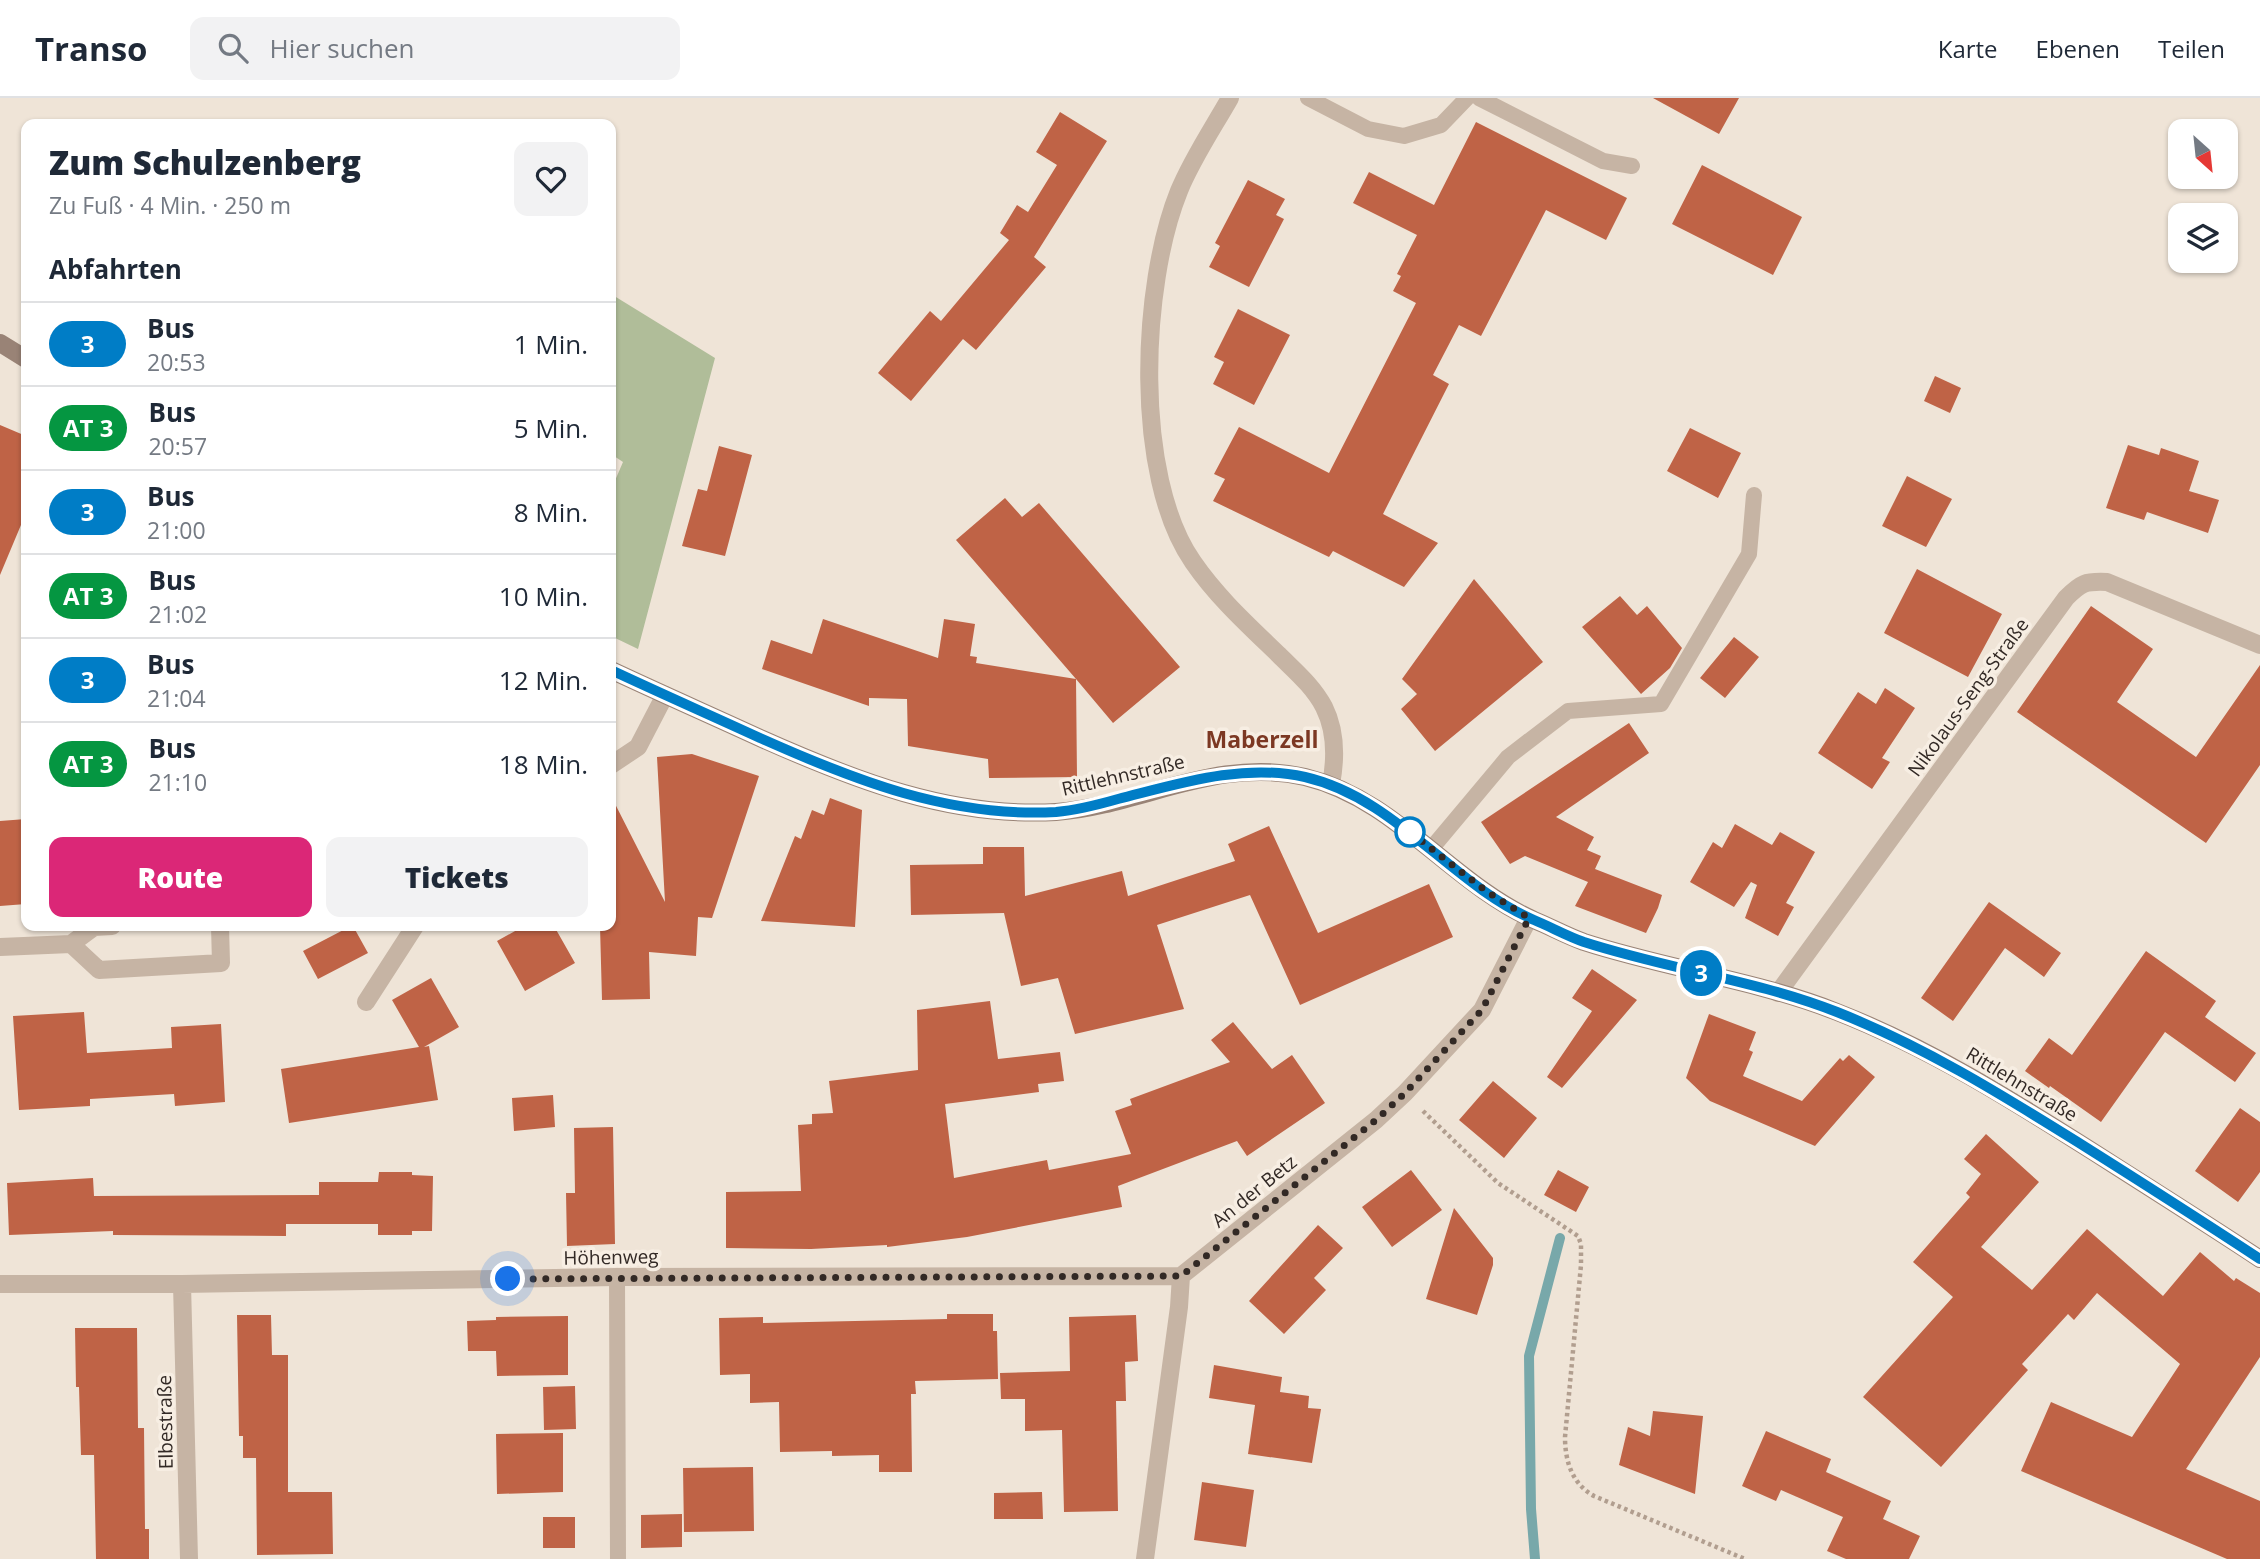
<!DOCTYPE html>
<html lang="de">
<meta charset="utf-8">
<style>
:root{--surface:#fff;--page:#f2f2f3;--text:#1f2937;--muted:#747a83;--line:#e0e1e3;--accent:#db2777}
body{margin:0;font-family:"Open Sans",sans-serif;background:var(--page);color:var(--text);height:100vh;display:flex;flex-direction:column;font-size:26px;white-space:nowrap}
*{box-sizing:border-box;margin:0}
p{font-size:23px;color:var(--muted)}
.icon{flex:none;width:38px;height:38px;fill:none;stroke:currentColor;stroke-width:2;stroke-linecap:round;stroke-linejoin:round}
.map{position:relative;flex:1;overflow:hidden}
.side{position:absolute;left:21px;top:21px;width:595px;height:812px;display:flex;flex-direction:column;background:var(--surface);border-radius:14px;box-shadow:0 2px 5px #0004}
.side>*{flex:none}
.badge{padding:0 14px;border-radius:23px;font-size:24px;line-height:46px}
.needle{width:46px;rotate:153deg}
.fabs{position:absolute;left:2168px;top:21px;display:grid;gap:14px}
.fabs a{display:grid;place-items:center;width:70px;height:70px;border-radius:14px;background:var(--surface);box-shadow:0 2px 5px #0004;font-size:35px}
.you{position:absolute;width:35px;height:35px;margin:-18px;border:5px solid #fff;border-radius:50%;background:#1a73e8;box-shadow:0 0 0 10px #1a73e833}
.map>.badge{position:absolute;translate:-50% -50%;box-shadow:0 0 0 4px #fff}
h2{padding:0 28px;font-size:26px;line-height:63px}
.round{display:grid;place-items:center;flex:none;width:74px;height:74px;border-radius:14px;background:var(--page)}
.head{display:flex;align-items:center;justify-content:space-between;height:119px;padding:0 28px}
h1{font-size:33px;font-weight:800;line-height:52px}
.cta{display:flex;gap:14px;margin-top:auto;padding:14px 28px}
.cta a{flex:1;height:80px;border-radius:14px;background:var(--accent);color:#fff;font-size:28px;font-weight:800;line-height:80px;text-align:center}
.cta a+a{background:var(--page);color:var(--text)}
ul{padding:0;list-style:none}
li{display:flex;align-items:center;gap:21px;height:84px;padding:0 28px;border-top:2px solid var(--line)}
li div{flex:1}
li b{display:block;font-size:26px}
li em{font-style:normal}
li .badge{min-width:77px;font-weight:700;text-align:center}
header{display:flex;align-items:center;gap:42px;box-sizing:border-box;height:98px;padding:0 35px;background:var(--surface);border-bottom:2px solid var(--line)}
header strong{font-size:33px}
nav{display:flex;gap:38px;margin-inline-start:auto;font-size:24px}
.search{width:490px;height:63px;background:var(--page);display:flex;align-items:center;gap:18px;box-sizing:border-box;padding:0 24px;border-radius:14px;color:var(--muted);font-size:26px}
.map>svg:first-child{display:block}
.grass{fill:#b0bd99}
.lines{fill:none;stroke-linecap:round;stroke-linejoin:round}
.stream{stroke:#78a8aa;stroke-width:10}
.building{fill:#bf6346}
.path{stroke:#b19e8f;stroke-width:4.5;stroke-dasharray:3.5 3.5;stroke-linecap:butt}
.lane{stroke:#c6b4a4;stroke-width:16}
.street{stroke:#c6b4a4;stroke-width:18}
.secondary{stroke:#998376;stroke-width:18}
.line-casing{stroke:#fff;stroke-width:16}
.line{stroke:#007dc6;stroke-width:10}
.walk{stroke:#322925;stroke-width:7;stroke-dasharray:0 12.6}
.stop-dot{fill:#fff;stroke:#007dc6;stroke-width:3.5}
.labels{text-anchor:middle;stroke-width:7;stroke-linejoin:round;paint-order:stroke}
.street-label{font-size:19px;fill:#322925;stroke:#f7eee3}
.quarter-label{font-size:23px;font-weight:bold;fill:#7c3823;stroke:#f7eee3}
</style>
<header>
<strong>Transo</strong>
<div class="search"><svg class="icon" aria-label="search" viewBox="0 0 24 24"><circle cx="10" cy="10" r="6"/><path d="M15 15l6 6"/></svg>Hier suchen</div>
<nav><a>Karte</a><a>Ebenen</a><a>Teilen</a></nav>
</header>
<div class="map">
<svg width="2260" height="1461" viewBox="0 0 2260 1461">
<rect width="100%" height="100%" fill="#efe4d7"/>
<path class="grass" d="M 611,196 L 715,260 L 638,551 L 611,538 L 611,392 L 623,364 L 611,356 Z"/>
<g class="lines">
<path class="stream" d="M 1535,1461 L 1531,1411 L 1529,1258 L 1560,1140"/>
</g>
<path class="building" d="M 1653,0 L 1739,0 L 1719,36 Z
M 1060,14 L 1107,43 L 1034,159 L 1046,169 L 976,252 L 963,241 L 911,303 L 878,275 L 930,213 L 941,223 L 1009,142 L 1000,135 L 1017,107 L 1028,114 L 1057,67 L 1036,54 Z
M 1476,24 L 1627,100 L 1606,142 L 1546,112 L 1481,238 L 1459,227 L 1433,277 L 1449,286 L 1383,416 L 1438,445 L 1404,489 L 1333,453 L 1329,459 L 1213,403 L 1225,381 L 1214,376 L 1239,329 L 1329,375 L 1416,205 L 1393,193 L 1401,178 L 1397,176 L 1417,137 L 1353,105 L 1369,74 L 1434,107 Z
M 1702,67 L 1802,119 L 1773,177 L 1672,126 Z
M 1248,82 L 1285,101 L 1276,117 L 1284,121 L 1249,189 L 1209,169 L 1220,148 L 1215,145 Z
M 1238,211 L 1290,237 L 1254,307 L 1213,286 L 1224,264 L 1214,259 Z
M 1935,278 L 1961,290 L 1950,315 L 1924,303 Z
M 0,327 L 26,338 L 26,415 L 0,477 Z
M 1690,330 L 1741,355 L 1718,400 L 1667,373 Z
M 2128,347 L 2159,357 L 2161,350 L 2199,363 L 2189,393 L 2219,402 L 2208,435 L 2147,414 L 2144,422 L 2106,410 Z
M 719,348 L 752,357 L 725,458 L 682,448 L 698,391 L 707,393 Z
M 1907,378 L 1952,401 L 1926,449 L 1882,428 Z
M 1005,400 L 1022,419 L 1039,405 L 1180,569 L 1113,625 L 1076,581 L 1077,679 L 989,680 L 988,661 L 908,648 L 907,601 L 869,600 L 869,608 L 762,571 L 771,542 L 812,556 L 823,521 L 938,560 L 944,521 L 975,526 L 970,558 L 977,559 L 976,565 L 1076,581 L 956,442 Z
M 1917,471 L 2002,516 L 1968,579 L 1884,535 Z
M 1474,481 L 1543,564 L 1435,653 L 1401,611 L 1417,596 L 1402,581 Z
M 1620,498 L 1637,517 L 1647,508 L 1682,550 L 1670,570 L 1641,596 L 1582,529 Z
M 2091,508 L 2153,551 L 2117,604 L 2196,659 L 2260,567 L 2260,667 L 2206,745 L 2017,614 Z
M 1734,539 L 1759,559 L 1725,600 L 1700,580 Z
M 1885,590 L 1915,610 L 1882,660 L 1890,664 L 1872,691 L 1818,655 L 1858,594 L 1876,606 Z
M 1629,625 L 1649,655 L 1556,719 L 1594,739 L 1587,752 L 1601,758 L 1595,771 L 1662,797 L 1658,810 L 1646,835 L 1575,808 L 1588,784 L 1525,758 L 1510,766 L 1481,724 Z
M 692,656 L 759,678 L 712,820 L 698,819 L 696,858 L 649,854 L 650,901 L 602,902 L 600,828 L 611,828 L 611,698 L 665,804 L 657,659 Z
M 830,700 L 862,712 L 855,829 L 761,823 L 795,738 L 801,741 L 812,712 L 824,717 Z
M 26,721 L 26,806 L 0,808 L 0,723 Z
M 1735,726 L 1772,747 L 1780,734 L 1815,754 L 1786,805 L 1794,809 L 1778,838 L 1745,820 L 1757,787 L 1751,784 L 1734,809 L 1690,784 L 1713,744 L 1722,750 Z
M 1269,728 L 1318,835 L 1429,786 L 1453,839 L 1300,907 L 1250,797 L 1157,827 L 1184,911 L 1075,936 L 1058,880 L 1021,888 L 1004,815 L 911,817 L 910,767 L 983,766 L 983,749 L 1024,749 L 1025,798 L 1122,773 L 1128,798 L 1235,763 L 1228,746 Z
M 1989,804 L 2061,855 L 2044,879 L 2005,850 L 1953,923 L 1921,900 Z
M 351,828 L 353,828 L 368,855 L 318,881 L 303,853 Z
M 524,828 L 554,828 L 575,865 L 525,893 L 497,843 Z
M 2146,853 L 2216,903 L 2205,919 L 2256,955 L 2235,984 L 2165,934 L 2101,1024 L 2050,988 L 2049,990 L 2025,973 L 2049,940 L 2072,957 Z
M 1592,871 L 1637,902 L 1562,990 L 1547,979 L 1592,913 L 1572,900 Z
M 431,880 L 459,929 L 424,949 L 429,948 L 438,1002 L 289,1025 L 281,971 L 419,949 L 392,902 Z
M 990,903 L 998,961 L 1060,954 L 1064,983 L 1038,986 L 1039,994 L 945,1006 L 954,1080 L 1047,1062 L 1049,1072 L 1131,1056 L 1115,1013 L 1132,1007 L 1130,1001 L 1230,964 L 1211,942 L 1233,924 L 1272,971 L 1292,957 L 1325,1005 L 1247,1058 L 1237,1043 L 1118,1088 L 1122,1109 L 967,1139 L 887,1149 L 887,1147 L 811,1151 L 726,1150 L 726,1094 L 801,1093 L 798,1027 L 812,1026 L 812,1016 L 833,1015 L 829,983 L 918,972 L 917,912 Z
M 84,914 L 87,955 L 172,950 L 171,929 L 221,926 L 225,1004 L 175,1008 L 174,996 L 90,1001 L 90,1008 L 19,1012 L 13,918 Z
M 1709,916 L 1756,934 L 1749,952 L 1753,954 L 1743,978 L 1802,1003 L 1840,960 L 1843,963 L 1849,957 L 1875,979 L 1815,1048 L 1710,1003 L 1686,980 Z
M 1493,983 L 1537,1020 L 1504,1060 L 1459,1022 Z
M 553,997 L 555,1029 L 514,1033 L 512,1000 Z
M 2240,1010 L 2260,1024 L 2260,1074 L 2238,1104 L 2195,1073 Z
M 613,1029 L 615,1146 L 567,1148 L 566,1095 L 575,1095 L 574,1030 Z
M 1986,1036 L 2039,1084 L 1981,1149 L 2032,1192 L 2087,1131 L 2163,1198 L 2200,1154 L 2234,1183 L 2236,1180 L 2260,1195 L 2260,1259 L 2186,1371 L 2260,1403 L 2260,1461 L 2227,1461 L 2021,1373 L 2051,1304 L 2132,1339 L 2180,1266 L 2097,1195 L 2074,1222 L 2068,1216 L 2022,1266 L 2028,1272 L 1941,1369 L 1863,1299 L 1953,1199 L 1913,1164 L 1970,1099 L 1966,1095 L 1981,1076 L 1964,1061 Z
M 1411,1072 L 1442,1112 L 1392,1149 L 1362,1109 Z
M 1558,1072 L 1589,1089 L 1576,1114 L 1544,1097 Z
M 379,1074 L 412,1074 L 412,1077 L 433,1078 L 432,1133 L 412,1133 L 412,1137 L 378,1137 L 378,1126 L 286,1126 L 286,1138 L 113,1137 L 113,1133 L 9,1137 L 7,1085 L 93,1080 L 94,1098 L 319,1097 L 319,1084 L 378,1084 Z
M 1454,1110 L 1493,1160 L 1493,1167 L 1477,1217 L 1426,1201 Z
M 1318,1127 L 1343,1150 L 1314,1180 L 1326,1192 L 1284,1236 L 1249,1203 Z
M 947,1216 L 993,1216 L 993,1233 L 997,1233 L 998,1281 L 915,1283 L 916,1296 L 911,1296 L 912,1374 L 879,1374 L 879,1357 L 832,1358 L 832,1353 L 780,1354 L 779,1304 L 750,1305 L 750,1276 L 720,1277 L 719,1220 L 763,1219 L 763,1225 L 947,1221 Z
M 237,1217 L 271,1217 L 272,1257 L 288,1257 L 288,1394 L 332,1394 L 333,1456 L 257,1457 L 256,1360 L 243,1360 L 243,1338 L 239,1338 Z
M 1136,1217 L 1138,1263 L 1125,1264 L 1126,1303 L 1116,1303 L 1118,1413 L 1064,1414 L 1062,1332 L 1025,1333 L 1025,1301 L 1001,1301 L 1000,1275 L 1070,1273 L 1069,1219 Z
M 568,1218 L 568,1277 L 497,1278 L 496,1253 L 468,1253 L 467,1223 L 496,1222 L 496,1219 Z
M 75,1230 L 137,1230 L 138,1330 L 144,1330 L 145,1431 L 149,1431 L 149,1461 L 96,1461 L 94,1357 L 81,1357 L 79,1289 L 76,1289 Z
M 1214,1267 L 1282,1279 L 1280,1294 L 1309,1298 L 1308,1310 L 1321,1311 L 1312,1365 L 1248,1356 L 1255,1307 L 1209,1300 Z
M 575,1288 L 576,1331 L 544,1332 L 543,1289 Z
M 1653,1313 L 1703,1318 L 1695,1396 L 1619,1367 L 1628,1329 L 1650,1338 Z
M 1766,1333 L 1831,1361 L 1826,1374 L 1891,1403 L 1883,1421 L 1920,1438 L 1909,1461 L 1846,1461 L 1827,1453 L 1843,1419 L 1781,1392 L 1776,1403 L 1742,1388 Z
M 563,1335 L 563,1394 L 497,1396 L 496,1336 Z
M 753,1369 L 754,1433 L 684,1434 L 683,1370 Z
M 1202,1384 L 1254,1392 L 1246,1449 L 1194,1442 Z
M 1042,1394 L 1043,1421 L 994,1421 L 994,1395 Z
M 682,1416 L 682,1449 L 641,1450 L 641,1417 Z
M 543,1419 L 575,1419 L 575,1450 L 543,1450 Z"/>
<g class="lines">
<path class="path" d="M 1423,1013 L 1498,1085 L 1578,1138 L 1581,1146 L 1581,1167 L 1565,1339 C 1565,1363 1572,1386 1594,1398 L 1745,1461"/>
<path class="lane" d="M 1308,0 L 1368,31 L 1404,38 L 1441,27 L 1467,0
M 1479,0 L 1603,63 L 1632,68
M 1431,751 L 1508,659 L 1568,613 L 1661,606 L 1749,456 L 1754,397
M 617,1179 L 618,1461"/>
<path class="street" d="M 1230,0 C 1213,30 1192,61 1179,93 C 1141,187 1133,378 1193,464 C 1217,499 1248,527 1279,557 C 1295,573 1313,588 1324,609 C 1336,633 1336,660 1331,686
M 611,667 L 638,649 L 665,597
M 71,846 L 99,872 L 221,865 L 220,828
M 0,849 L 71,846 L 94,829 L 112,828
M 1778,895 L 2066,500 C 2081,485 2085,483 2107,484 L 2260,547
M 366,904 L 415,828
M 0,1186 L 182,1186 L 617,1179 L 1181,1178
M 182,1186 L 189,1461
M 1145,1461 L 1179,1209 L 1181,1178 L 1376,1022 L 1405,995 L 1482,912 L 1529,820"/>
<path class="secondary" d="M 0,245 L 26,261
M 611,572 C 660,595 710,617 760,640 C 854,682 950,720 1056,714 C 1140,708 1217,658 1305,679 C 1396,701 1451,785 1534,822 C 1551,829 1567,838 1584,844 C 1667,871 1756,882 1837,914 C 1929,950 2010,1001 2092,1053 C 2148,1089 2204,1124 2260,1161"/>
</g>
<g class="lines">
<g class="line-casing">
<path id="line" d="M 611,572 C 660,595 710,617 760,640 C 854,682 950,720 1056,714 C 1077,712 1097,707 1118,701 C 1178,686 1242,665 1305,679 C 1396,700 1451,786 1534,822 C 1551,829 1567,838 1584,844 C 1667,871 1756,882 1837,914 C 1923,948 1999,995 2076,1043 C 2138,1082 2199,1121 2260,1161"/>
</g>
<use href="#line" class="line"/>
<path class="walk" d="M 508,1181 L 1181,1178 L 1376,1022 L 1405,995 L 1482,912 L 1529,820 L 1486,793 L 1410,734"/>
</g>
<circle class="stop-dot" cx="1410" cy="734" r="14"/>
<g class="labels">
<g class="street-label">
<text transform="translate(1968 599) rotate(-54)" y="7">Nikolaus-Seng-Straße</text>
<text transform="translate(1123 677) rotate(-13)" y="7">Rittlehnstraße</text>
<text transform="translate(2022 986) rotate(31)" y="7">Rittlehnstraße</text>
<text transform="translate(1254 1093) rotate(-39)" y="7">An der Betz</text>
<text transform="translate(611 1159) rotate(-1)" y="7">Höhenweg</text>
<text transform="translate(165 1324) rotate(-91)" y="7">Elbestraße</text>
</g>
<g class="quarter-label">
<text x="1262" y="650">Maberzell</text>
</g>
</g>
</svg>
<div class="fabs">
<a><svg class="needle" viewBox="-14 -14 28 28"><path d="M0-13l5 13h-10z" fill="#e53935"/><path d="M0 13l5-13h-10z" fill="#747a83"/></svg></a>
<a><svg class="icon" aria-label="layers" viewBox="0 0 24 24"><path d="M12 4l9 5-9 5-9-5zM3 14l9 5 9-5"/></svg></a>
</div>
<div class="you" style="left:508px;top:1181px"></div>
<b class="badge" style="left:1701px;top:875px;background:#007dc6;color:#fff">3</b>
<section class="side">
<div class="head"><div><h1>Zum Schulzenberg</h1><p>Zu Fuß · 4 Min. · 250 m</p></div><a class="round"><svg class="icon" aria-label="heart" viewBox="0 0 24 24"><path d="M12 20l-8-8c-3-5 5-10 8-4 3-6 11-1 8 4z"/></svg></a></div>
<h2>Abfahrten</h2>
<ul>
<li><span class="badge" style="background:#007dc6;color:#fff">3</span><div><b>Bus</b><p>20:53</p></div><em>1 Min.</em></li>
<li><span class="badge" style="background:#059641;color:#fff">AT 3</span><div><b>Bus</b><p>20:57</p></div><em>5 Min.</em></li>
<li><span class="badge" style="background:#007dc6;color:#fff">3</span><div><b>Bus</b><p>21:00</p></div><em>8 Min.</em></li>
<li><span class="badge" style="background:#059641;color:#fff">AT 3</span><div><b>Bus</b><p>21:02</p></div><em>10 Min.</em></li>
<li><span class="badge" style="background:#007dc6;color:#fff">3</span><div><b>Bus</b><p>21:04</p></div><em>12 Min.</em></li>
<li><span class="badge" style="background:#059641;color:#fff">AT 3</span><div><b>Bus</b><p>21:10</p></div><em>18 Min.</em></li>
</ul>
<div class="cta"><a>Route</a><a>Tickets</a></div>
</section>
</div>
